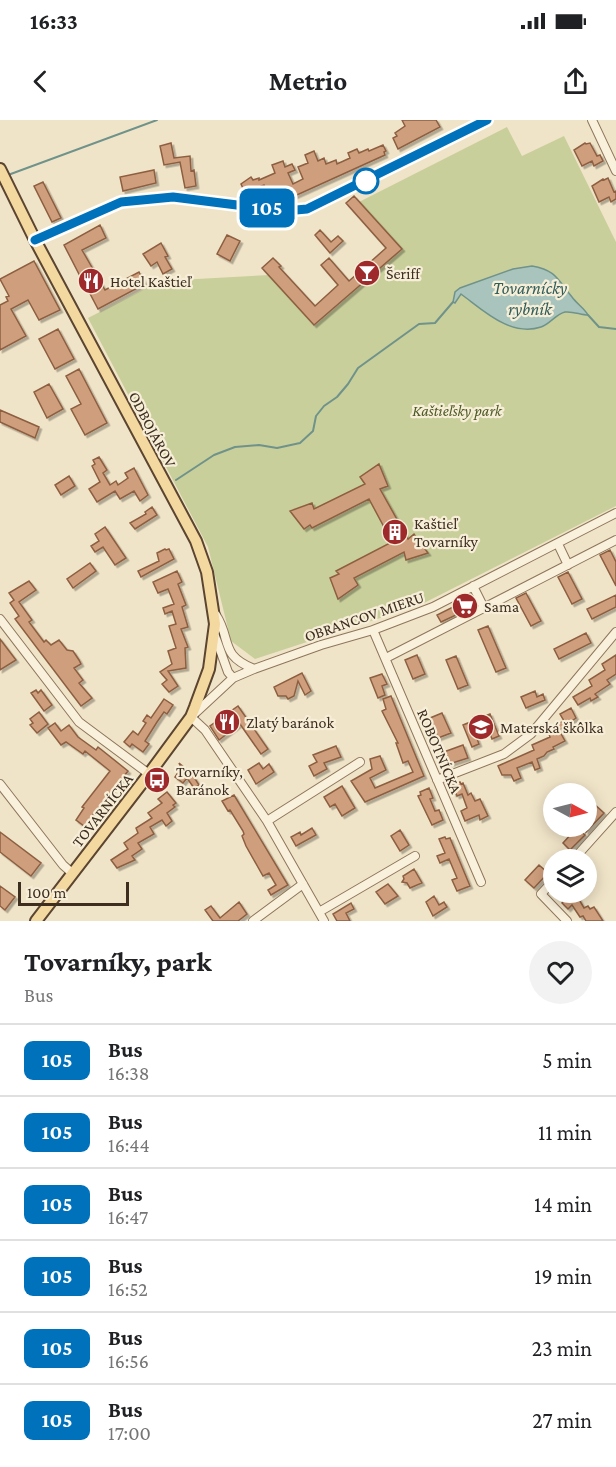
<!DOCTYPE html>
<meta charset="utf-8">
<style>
:root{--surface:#fff;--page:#f2f2f2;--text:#202124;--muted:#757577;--line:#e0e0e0}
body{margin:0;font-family:"Crimson Pro",serif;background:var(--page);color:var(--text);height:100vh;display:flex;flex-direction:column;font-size:22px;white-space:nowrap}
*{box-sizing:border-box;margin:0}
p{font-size:20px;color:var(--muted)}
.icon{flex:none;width:33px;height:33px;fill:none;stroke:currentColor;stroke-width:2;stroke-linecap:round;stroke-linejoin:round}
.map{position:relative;height:801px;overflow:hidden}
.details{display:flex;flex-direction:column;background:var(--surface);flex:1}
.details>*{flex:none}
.badge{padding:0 12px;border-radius:9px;font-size:21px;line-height:39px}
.needle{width:39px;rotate:97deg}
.tools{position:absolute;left:543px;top:663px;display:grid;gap:12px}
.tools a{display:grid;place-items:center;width:54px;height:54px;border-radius:50%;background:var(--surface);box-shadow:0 3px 15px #0003;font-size:30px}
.scale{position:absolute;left:18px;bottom:15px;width:111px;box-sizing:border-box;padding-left:6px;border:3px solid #3d2e20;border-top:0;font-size:16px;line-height:21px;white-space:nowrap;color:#3d2e20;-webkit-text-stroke:4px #f7eed8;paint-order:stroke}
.map>.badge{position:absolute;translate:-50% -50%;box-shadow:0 0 0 3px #fff}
.round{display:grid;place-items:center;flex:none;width:63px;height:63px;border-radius:32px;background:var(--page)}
.summary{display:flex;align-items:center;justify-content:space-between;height:102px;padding:0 24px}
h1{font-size:28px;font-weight:700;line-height:45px}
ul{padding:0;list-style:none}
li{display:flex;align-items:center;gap:18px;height:72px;padding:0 24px;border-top:2px solid var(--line)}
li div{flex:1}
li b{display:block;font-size:22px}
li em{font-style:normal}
li .badge{min-width:66px;font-weight:700;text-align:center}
.status{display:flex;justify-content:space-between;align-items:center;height:42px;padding:0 30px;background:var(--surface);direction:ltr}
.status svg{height:16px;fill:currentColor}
header{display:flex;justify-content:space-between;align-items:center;height:78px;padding:0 24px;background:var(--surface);font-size:27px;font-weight:700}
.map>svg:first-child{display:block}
.green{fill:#c9cf9b}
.water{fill:#a9c4bc;stroke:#6f938a;stroke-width:1.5}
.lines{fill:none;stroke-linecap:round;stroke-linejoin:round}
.stream{stroke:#6f938a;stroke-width:2}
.building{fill:#cf9f7d;stroke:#8d5f41;stroke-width:1.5;filter:url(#shadow)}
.minor-casing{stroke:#8d765c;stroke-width:10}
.major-casing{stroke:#5b4430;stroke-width:14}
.minor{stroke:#faf1dc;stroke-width:8}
.major{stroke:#f3d9a0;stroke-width:10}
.line-casing{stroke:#fff;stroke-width:14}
.line{stroke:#0072bc;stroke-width:9}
.stop-dot{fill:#fff;stroke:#0072bc;stroke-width:3}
.labels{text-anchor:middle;stroke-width:4.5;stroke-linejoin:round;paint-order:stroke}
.poi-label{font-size:16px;fill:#3d2e20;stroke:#f7eed8;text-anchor:start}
.park-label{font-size:16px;font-style:italic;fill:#4d5a26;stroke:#f7eed8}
.street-label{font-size:16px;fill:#3d2e20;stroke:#f7eed8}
.water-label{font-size:18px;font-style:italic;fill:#2f5d5a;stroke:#f7eed8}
</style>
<div class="status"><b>16:33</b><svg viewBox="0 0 49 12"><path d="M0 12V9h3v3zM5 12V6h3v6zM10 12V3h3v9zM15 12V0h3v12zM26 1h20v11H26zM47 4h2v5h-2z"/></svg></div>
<header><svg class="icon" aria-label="back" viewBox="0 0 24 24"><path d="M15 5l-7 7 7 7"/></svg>Metrio<svg class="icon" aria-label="share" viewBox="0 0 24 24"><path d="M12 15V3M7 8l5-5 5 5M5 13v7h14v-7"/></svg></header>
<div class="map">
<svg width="616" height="801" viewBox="0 0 616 801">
<defs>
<filter id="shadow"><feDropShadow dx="2.5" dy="2.5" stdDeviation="0" flood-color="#0004"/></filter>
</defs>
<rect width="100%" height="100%" fill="#f0e4c8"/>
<path class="green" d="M 507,7 L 522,36 L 564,16 L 616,122 L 616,386 L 420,485 L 255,539 L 231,521 L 208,427 L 88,198 L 160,161 L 269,155 L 315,205 L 402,129 L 359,82 Z"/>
<path class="water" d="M 532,146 C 556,150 558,160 572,177 C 577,184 584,188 588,195 C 581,195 573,191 565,192 C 556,194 550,204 541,207 C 510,217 483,190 461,174 L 455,183 L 453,182 L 455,172 L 460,168 L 513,149 Z"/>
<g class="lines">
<path class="stream" d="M 8,55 L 157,0
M 588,195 L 599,207 L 616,209
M 176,360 L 214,335 L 235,327 L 259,325 L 277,328 L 300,323 L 313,311 L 316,296 L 324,286 L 337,277 L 348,264 L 358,248 L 419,204 L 435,203 L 453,182"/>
</g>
<path class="building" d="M 402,0 L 436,0 L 440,7 L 398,29 L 393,18 L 397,16 L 395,13 L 405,6 Z
M 171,23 L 174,38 L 190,36 L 191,51 L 194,50 L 196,66 L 185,68 L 180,42 L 164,45 L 160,26 Z
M 585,23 L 586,24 L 590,23 L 597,36 L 600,35 L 603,41 L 594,46 L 592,41 L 582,46 L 574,30 Z
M 383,25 L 386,31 L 384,32 L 385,35 L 288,79 L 284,70 L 268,76 L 264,65 L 245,73 L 241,64 L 251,57 L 253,60 L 259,58 L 259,60 L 275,53 L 272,45 L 283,41 L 285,47 L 292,44 L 295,50 L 288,53 L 293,64 L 303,59 L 298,47 L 308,43 L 305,35 L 314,31 L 318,41 L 324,38 L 326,44 L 336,40 L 337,44 L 350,38 L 348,33 L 357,29 L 359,33 L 368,29 L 369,31 Z
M 154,50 L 156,63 L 123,71 L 120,57 Z
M 608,58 L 614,72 L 616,71 L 616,79 L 611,82 L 609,77 L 599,82 L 592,66 L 603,59 L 604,60 Z
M 43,62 L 61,98 L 52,102 L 34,66 Z
M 354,76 L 402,129 L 314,205 L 262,148 L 273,138 L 281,146 L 279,147 L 315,186 L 338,165 L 321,145 L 329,138 L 349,161 L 386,128 L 346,83 Z
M 100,105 L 106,118 L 82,130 L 105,170 L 139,152 L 145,164 L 98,189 L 87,168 L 85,169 L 81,161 L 82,160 L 64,125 Z
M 320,110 L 331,122 L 338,116 L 343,121 L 330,133 L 315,115 Z
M 227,115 L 240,121 L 230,141 L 217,134 Z
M 161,123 L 168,136 L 165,137 L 172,149 L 163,154 L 157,142 L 151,146 L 143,134 Z
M 34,141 L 60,190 L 39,200 L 28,180 L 11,189 L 26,216 L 0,230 L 0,185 L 8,181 L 6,177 L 9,176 L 0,159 Z
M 58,209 L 74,239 L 55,249 L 39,219 Z
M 79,249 L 107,303 L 85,315 L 71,289 L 81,284 L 66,256 Z
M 49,264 L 63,289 L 47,298 L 34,272 Z
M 0,290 L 39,307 L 35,318 L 0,302 Z
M 99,337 L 107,350 L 103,353 L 110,365 L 116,361 L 118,365 L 128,358 L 125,353 L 134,348 L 148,375 L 140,381 L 134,371 L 120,379 L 115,371 L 97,382 L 89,369 L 100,362 L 92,346 L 95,344 L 93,340 Z
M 379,344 L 388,366 L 380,369 L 408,419 L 414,414 L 428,433 L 406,440 L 404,432 L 354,458 L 358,465 L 338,479 L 330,458 L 339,454 L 336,451 L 392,422 L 369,379 L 312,408 L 310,405 L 304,409 L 290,391 L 312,383 L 314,389 L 365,364 L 360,357 Z
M 69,356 L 75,366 L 61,375 L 55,365 Z
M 152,387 L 157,395 L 135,409 L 130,403 L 146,394 L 145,392 Z
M 105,407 L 126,438 L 115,445 L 103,427 L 95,432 L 91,426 L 99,421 L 95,414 Z
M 165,429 L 166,430 L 169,429 L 174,439 L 141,457 L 138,451 L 159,441 L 157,433 Z
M 610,430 L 616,442 L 616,466 L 600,435 Z
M 90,443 L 96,451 L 73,468 L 67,459 Z
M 177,451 L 182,462 L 178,464 L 186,485 L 182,487 L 188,507 L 181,509 L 188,527 L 185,528 L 186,548 L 168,551 L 178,566 L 169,572 L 162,564 L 167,560 L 160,552 L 172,544 L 168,531 L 176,528 L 169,506 L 176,504 L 172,491 L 165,494 L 163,488 L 174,484 L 168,469 L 158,473 L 153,462 Z
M 568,452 L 582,479 L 572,484 L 558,457 Z
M 29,461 L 36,470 L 19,482 L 32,500 L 29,502 L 44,522 L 46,520 L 51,525 L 59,520 L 67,530 L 73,531 L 79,540 L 81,544 L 74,548 L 83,560 L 79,563 L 92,578 L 81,586 L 15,499 L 19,496 L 10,483 L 14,480 L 9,473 Z
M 526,473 L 541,501 L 531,506 L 516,478 Z
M 616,475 L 616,487 L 592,499 L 587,489 Z
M 465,481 L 469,489 L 441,502 L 437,495 Z
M 488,506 L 506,548 L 496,552 L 478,510 Z
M 586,513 L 591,523 L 559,539 L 554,529 Z
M 0,519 L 16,540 L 0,550 Z
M 417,535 L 425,554 L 413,559 L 405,540 Z
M 616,535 L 616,554 L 607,560 L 610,564 L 595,574 L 598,577 L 591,581 L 590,578 L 578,585 L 573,577 L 592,566 L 589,560 L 605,550 L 602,544 Z
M 456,536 L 468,565 L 458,569 L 446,540 Z
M 302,553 L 311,571 L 305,575 L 298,561 L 294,576 L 288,579 L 286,576 L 278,576 L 274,567 Z
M 382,554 L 387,564 L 382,566 L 385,575 L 378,578 L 370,558 Z
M 36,570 L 38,573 L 41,570 L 52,585 L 44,591 L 31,573 Z
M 535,571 L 537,577 L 543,574 L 545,580 L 526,588 L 521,577 Z
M 391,576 L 424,656 L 365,682 L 351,661 L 372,649 L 370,639 L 380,636 L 386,650 L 370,658 L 375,668 L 413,652 L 408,641 L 403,643 L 396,623 L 398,623 L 382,591 L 386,589 L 383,579 Z
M 164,579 L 173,585 L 167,594 L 164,592 L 157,602 L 145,621 L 149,624 L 143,632 L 132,624 L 130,627 L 124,622 L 133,611 L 138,615 L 146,603 L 143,601 L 147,595 L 151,598 Z
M 238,586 L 268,629 L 261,634 L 240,604 L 219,620 L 210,606 Z
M 571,588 L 576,598 L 559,610 L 565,621 L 553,627 L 554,629 L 547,632 L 544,636 L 537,639 L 540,648 L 535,650 L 532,642 L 517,648 L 521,658 L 514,661 L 511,655 L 502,655 L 498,646 L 534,630 L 532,625 L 550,617 L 547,609 L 564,601 L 560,594 Z
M 39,592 L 48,604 L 37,613 L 30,605 L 33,603 L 30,599 Z
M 442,593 L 451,613 L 438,618 L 430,598 Z
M 490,594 L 499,616 L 492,619 L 489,611 L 476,616 L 479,624 L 472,627 L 463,605 Z
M 55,603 L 61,611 L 69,605 L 78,617 L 96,630 L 98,627 L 128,651 L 84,706 L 76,700 L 84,688 L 82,687 L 110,651 L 85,631 L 83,634 L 66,622 L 61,625 L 48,608 Z
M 463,625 L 468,638 L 446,645 L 441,633 Z
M 336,626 L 341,637 L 324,643 L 327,649 L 314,656 L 309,646 L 317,642 L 313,635 Z
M 179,643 L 192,654 L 199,665 L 194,668 L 187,658 L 183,663 L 175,657 L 181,648 Z
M 259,643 L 263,649 L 269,644 L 274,652 L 256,664 L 248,650 Z
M 460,662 L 461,664 L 463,663 L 468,675 L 471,673 L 475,681 L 480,679 L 488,696 L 480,700 L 479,695 L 465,701 L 461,691 L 467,688 L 462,674 L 457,676 L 456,673 L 454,674 L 450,666 Z
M 342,666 L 355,688 L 342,696 L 335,684 L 330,687 L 324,677 Z
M 429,668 L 433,678 L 430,679 L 435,691 L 439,690 L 443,700 L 432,705 L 418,676 L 421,675 L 420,672 Z
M 167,672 L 176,683 L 173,685 L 175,687 L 167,693 L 172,701 L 166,706 L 162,700 L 150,707 L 154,714 L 138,723 L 142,729 L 132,736 L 135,740 L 117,748 L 111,740 L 128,729 L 124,723 L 138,713 L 136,708 L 152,698 L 148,693 L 162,683 L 158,679 Z
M 234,675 L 288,765 L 271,775 L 268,770 L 276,765 L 269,753 L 263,756 L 246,726 L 242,716 L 244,714 L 243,711 L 230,690 L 228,691 L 222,681 Z
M 593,683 L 604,693 L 586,712 L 586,691 Z
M 571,706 L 575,706 L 585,715 L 570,730 L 563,723 L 572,713 L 568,710 Z
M 312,708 L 316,715 L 296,726 L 291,717 L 300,712 L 301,715 Z
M 400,710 L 409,725 L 400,731 L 391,716 Z
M 0,712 L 41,743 L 31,756 L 0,732 Z
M 445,717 L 446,719 L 450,718 L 470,766 L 457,771 L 452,760 L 457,758 L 449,739 L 440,743 L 437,736 L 445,733 L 439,719 Z
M 539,745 L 548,753 L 534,768 L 525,760 Z
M 414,749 L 422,763 L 410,768 L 407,763 L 402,762 L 404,759 L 403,756 Z
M 388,764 L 398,776 L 385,784 L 376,772 Z
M 0,766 L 15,777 L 5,790 L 0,786 Z
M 558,772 L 580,772 L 577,776 L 584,788 L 588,786 L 590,789 L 594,787 L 603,801 L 586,801 L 583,796 L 580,797 L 572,785 L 568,789 L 562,783 L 564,780 Z
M 434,776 L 439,785 L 444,782 L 447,787 L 433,796 L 426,782 Z
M 239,782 L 247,794 L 238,801 L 213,801 L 205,790 L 211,786 L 220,798 Z
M 351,783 L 354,789 L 346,793 L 350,801 L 337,801 L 333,794 Z"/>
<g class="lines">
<g class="minor-casing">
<path id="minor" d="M 592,0 L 616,51
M 35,120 L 121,82 L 173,77 L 285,91 L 307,89 L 487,0
M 558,424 L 568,445
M 473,466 L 484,488
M 216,495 C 232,520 219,535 254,549
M 0,499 L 79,602 L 149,654
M 373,510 L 481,762
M 215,516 L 228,552 L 233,558
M 386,538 L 616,420
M 437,660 L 504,634 L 531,614 L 616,512
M 0,664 L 63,745 L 72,753
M 267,701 L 360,642
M 573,740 L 616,692
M 554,760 L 541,774 L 567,801
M 319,792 L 415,736
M 253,801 L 303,764
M 324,801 L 267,701 L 205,610 L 191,597 L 233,558 L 254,549 L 321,525 L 373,510 L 433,487 L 616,393"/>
</g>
<g class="major-casing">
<path id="major" d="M 0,49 L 35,120 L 196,421 L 207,452 L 215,504 L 209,549 L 195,587 L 191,597 L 149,654 L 36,801"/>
</g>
<use href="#minor" class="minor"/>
<use href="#major" class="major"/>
</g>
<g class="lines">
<g class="line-casing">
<path id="line" d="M 35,120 L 121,82 L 173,77 L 285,91 L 307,89 L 487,0"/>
</g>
<use href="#line" class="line"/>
</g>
<defs>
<g id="bar-disc" transform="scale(1.35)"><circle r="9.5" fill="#9e2a2b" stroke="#f7eed8"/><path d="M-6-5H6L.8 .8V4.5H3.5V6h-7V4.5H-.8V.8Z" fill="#fff"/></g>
<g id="restaurant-disc" transform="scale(1.35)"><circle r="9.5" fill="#9e2a2b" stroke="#f7eed8"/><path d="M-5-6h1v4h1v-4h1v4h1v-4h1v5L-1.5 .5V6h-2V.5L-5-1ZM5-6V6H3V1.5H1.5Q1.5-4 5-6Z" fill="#fff"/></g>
<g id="building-disc" transform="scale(1.35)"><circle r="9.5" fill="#9e2a2b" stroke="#f7eed8"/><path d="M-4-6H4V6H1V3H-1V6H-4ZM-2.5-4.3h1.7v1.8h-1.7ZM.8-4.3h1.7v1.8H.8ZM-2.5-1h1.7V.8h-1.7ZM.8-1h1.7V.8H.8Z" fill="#fff"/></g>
<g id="supermarket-disc" transform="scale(1.35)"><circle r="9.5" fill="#9e2a2b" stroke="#f7eed8"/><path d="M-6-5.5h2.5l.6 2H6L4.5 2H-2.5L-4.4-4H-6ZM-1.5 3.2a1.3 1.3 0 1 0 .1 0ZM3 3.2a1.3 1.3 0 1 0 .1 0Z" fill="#fff"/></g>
<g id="school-disc" transform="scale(1.35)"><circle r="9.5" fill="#9e2a2b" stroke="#f7eed8"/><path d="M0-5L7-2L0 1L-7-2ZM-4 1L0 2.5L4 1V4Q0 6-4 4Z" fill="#fff"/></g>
<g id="bus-disc" transform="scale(1.35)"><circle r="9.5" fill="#9e2a2b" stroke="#f7eed8"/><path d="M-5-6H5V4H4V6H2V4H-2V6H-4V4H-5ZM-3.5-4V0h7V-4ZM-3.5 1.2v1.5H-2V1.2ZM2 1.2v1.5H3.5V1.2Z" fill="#fff"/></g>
</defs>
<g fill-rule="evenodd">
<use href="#bar-disc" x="367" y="153"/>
<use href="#restaurant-disc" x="91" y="161"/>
<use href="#building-disc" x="395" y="412"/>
<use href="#supermarket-disc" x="465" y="486"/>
<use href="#restaurant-disc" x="227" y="602"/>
<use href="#school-disc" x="481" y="607"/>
<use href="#bus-disc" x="157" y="660"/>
</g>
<circle class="stop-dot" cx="366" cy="61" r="12"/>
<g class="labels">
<g class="poi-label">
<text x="386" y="159">Šeriff</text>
<text x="110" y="167">Hotel Kaštieľ</text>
<text x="414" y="409">Kaštieľ<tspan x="414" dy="18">Tovarníky</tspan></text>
<text x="484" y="492">Sama</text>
<text x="246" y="608">Zlatý baránok</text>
<text x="500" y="613">Materská škôlka</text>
<text x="176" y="657">Tovarníky,<tspan x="176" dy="18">Baránok</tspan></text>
</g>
<g class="park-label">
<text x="457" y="296">Kaštieľsky park</text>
</g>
<g class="street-label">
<text transform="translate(153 309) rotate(62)" y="6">ODBOJÁROV</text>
<text transform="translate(364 496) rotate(-19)" y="6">OBRANCOV MIERU</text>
<text transform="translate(440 631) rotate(67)" y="6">ROBOTNÍCKA</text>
<text transform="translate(102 690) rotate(-52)" y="6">TOVARNÍCKA</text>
</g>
<g class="water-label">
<text x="530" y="174">Tovarnícky<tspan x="530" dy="21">rybník</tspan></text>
</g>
</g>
</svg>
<div class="tools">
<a><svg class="needle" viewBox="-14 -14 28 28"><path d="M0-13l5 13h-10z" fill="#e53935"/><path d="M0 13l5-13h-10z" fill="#757577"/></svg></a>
<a><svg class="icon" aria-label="layers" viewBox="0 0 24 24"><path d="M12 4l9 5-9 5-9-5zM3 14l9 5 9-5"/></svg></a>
</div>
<div class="scale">100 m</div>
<b class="badge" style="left:267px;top:88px;background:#0072bc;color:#fff">105</b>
</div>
<section class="details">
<div class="summary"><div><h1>Tovarníky, park</h1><p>Bus</p></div><a class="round"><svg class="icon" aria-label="heart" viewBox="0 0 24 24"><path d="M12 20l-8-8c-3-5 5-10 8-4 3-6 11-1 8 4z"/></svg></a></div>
<ul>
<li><span class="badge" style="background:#0072bc;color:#fff">105</span><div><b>Bus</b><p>16:38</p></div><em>5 min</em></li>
<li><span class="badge" style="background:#0072bc;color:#fff">105</span><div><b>Bus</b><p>16:44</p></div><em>11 min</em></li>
<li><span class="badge" style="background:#0072bc;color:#fff">105</span><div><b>Bus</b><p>16:47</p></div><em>14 min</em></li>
<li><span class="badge" style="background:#0072bc;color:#fff">105</span><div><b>Bus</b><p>16:52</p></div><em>19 min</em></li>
<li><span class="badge" style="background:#0072bc;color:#fff">105</span><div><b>Bus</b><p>16:56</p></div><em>23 min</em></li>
<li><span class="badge" style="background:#0072bc;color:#fff">105</span><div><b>Bus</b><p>17:00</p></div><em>27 min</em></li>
</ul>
</section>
